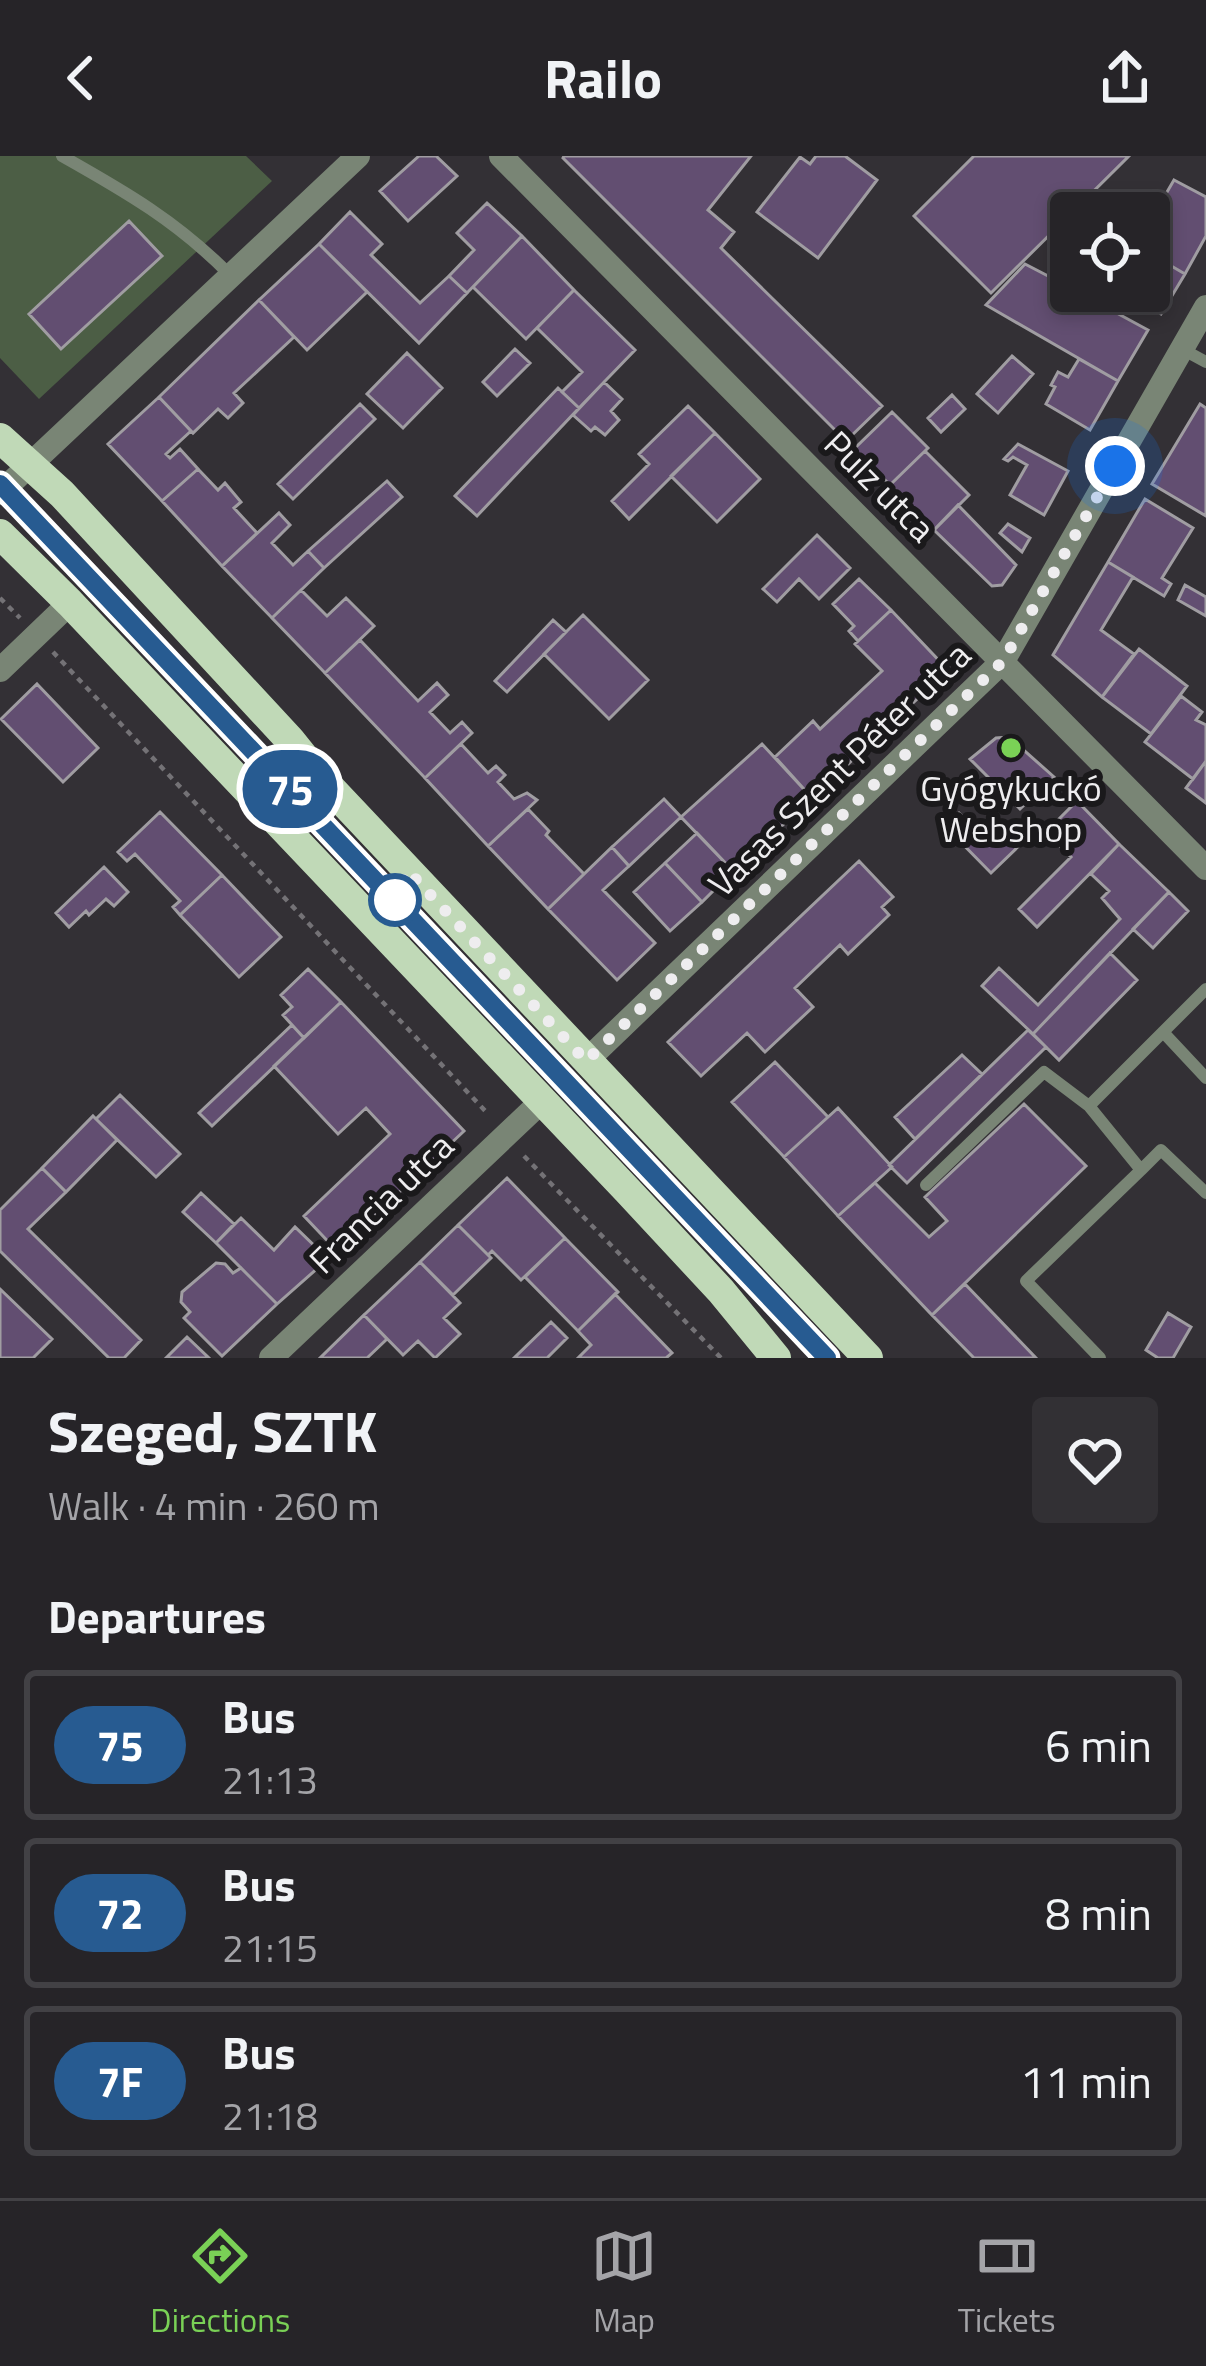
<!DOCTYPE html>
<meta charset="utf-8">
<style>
:root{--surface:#262428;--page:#323034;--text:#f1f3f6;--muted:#a4a4a8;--line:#424145;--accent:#7ad156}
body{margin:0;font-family:"Titillium Web",sans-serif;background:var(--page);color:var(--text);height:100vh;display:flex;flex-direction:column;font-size:45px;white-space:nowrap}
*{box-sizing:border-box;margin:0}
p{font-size:39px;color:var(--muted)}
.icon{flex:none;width:66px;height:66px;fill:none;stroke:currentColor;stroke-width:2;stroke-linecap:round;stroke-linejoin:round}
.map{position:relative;height:1202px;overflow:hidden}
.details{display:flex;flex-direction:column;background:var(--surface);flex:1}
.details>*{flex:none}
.badge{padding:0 24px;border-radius:39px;font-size:42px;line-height:78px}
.fabs{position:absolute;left:1050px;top:36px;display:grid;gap:24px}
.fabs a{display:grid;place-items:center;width:120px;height:120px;border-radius:12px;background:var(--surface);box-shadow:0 6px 18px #0003,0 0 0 3px var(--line);font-size:60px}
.you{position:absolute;width:60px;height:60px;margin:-30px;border:9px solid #fff;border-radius:50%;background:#1a73e8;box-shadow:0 0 0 18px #1a73e833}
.map>.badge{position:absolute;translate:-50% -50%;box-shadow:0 0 0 6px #fff}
h2{padding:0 48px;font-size:45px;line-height:108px}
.round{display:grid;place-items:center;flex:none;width:126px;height:126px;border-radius:12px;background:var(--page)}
.overview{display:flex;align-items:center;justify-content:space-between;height:204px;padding:0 48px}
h1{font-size:57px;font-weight:700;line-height:90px}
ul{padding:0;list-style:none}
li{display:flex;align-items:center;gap:36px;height:150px;margin:0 24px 18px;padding:0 24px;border:6px solid var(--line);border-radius:12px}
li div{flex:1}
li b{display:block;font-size:45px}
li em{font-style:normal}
li .badge{min-width:132px;font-weight:700;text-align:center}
header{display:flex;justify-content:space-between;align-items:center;height:156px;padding:0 48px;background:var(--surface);font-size:54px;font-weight:700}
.dock{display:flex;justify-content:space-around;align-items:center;height:168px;border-top:3px solid var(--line);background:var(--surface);font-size:33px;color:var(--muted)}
.dock a{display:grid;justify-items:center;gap:6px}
.dock .selected{color:var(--accent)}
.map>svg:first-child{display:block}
.green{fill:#4c5e45}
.building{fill:#624e71;stroke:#a09da2;stroke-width:3}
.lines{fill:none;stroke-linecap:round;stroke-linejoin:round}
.path{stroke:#747276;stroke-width:4.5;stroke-dasharray:6 6;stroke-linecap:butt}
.service{stroke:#798575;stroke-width:12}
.minor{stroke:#798575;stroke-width:24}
.primary{stroke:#c0d9b7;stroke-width:30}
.tram{stroke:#aaa8ab;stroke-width:3}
.line-casing{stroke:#fff;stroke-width:27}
.line{stroke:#275b91;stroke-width:18}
.walk{stroke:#eeedef;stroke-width:12;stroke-dasharray:0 21.6}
.poi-dot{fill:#7ad156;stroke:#1a191b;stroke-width:4.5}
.stop-dot{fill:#fff;stroke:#275b91;stroke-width:6}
.labels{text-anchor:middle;stroke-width:12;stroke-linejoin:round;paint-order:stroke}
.street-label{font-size:36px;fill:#eeedef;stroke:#1a191b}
.poi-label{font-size:36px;fill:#eeedef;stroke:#1a191b}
</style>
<header><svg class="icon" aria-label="back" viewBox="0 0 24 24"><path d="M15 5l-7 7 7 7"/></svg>Railo<svg class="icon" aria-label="share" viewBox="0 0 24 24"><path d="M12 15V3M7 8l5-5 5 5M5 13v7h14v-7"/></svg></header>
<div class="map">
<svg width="1206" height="1202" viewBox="0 0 1206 1202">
<rect width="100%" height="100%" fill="#333035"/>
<path class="green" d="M 0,0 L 246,0 L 272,25 L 39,243 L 0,202 Z"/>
<path class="building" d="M 419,0 L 436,0 L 457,20 L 408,65 L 380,35 Z
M 564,0 L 751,0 L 708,54 L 734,76 L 721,92 L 882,250 L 846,285 L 563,2 Z
M 816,0 L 845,0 L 877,24 L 818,102 L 757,56 L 800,1 L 810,8 Z
M 974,0 L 1129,0 L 991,137 L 914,60 Z
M 1174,24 L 1206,41 L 1206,80 L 1185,118 L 1149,97 L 1149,67 Z
M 1094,39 L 1123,57 L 1079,55 Z
M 487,47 L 522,80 L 467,137 L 449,120 L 474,94 L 457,77 Z
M 350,56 L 382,88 L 371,99 L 420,147 L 449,120 L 467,137 L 419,187 L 319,88 Z
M 129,65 L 162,100 L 61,193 L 29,158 Z
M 522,80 L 574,134 L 526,183 L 473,131 Z
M 319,88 L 367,136 L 307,194 L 259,144 Z
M 1149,97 L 1185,118 L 1161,158 L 1121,135 L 1149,135 Z
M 1025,108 L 1071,132 L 1071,135 L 1076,135 L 1148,174 L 1118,225 L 986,149 Z
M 574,134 L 635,194 L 579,252 L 562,236 L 582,216 L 537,172 Z
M 259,144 L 294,181 L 234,237 L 243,247 L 228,262 L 218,253 L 193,277 L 159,241 Z
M 515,193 L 530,207 L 497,240 L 483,226 Z
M 407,197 L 442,232 L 403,272 L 367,238 Z
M 1012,200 L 1033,218 L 998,257 L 977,238 Z
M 1079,203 L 1118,225 L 1090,274 L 1046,248 L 1055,231 L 1051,229 L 1058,216 L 1068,221 Z
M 604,226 L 622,243 L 611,255 L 619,264 L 605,279 L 595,271 L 591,275 L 573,259 Z
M 558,232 L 579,252 L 477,360 L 455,340 Z
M 952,239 L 965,253 L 941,276 L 928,262 Z
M 159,241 L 191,275 L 166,298 L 170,302 L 180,293 L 198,313 L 162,345 L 108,288 Z
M 360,248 L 375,263 L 293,343 L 278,328 Z
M 1200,248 L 1206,252 L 1206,360 L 1152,328 Z
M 688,250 L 715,277 L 629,363 L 612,345 L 649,308 L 639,298 Z
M 892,256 L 928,292 L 890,329 L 854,293 Z
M 715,277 L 760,323 L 717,366 L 671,320 Z
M 1018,288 L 1068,315 L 1044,359 L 1010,339 L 1027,309 L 1013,301 L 1008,305 L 1004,303 Z
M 925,295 L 969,339 L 934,374 L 890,329 Z
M 198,313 L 218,334 L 225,327 L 241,346 L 234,352 L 257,377 L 222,410 L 162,345 Z
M 387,325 L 402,341 L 324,412 L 308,395 Z
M 1145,343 L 1193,372 L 1162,422 L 1171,428 L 1164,440 L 1108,406 Z
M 958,349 L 1016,409 L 1002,429 L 992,430 L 934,374 Z
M 279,357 L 290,369 L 272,387 L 293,409 L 308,395 L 324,412 L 272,462 L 222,410 Z
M 1008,368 L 1030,382 L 1022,396 L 1000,377 Z
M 817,379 L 850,412 L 819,443 L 799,423 L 777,446 L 763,433 Z
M 1108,406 L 1133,421 L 1101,474 L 1134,498 L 1102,541 L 1053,499 Z
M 859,423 L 891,454 L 858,485 L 849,475 L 854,470 L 833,448 Z
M 1185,429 L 1206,441 L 1206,460 L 1178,444 Z
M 301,434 L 327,460 L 346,442 L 374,470 L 325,517 L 272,462 Z
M 891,454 L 948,514 L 812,642 L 775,601 L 813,565 L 820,573 L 882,515 L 855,488 Z
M 583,459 L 648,524 L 609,563 L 544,498 Z
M 553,464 L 566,476 L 507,536 L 495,525 Z
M 360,484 L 418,545 L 437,527 L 448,539 L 430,556 L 450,577 L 462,566 L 472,577 L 425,622 L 325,517 Z
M 1139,493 L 1187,530 L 1151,578 L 1102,541 Z
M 37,528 L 98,592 L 63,626 L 1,563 Z
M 1181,540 L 1202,556 L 1196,564 L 1206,569 L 1206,605 L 1193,623 L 1145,586 Z
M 1009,581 L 1054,621 L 1020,653 L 970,603 L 996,582 Z
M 461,588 L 488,617 L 496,610 L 505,619 L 498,626 L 514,643 L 527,637 L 537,644 L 488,690 L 425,622 Z
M 762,588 L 812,642 L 733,715 L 681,661 Z
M 1206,605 L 1206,647 L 1186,632 Z
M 664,643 L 681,661 L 629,710 L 612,691 Z
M 1077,645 L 1119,688 L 1037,771 L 1019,753 L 1071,701 L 1046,676 Z
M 528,653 L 549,675 L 546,679 L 584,718 L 548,753 L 488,690 Z
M 160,656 L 222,719 L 180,759 L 173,751 L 180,745 L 135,698 L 127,705 L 118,696 Z
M 959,657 L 989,687 L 1009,667 L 1025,684 L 991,717 L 945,670 Z
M 697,677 L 733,715 L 702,746 L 665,707 Z
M 1119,688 L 1169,736 L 1033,878 L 982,830 L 999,812 L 1038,849 L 1120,763 L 1102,742 L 1109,735 L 1091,718 Z
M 612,691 L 629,710 L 603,734 L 655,787 L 617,824 L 548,753 Z
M 859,705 L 893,741 L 882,751 L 889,759 L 848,798 L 840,789 L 795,832 L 813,851 L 765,896 L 747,877 L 701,920 L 668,886 Z
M 665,707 L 702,746 L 670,775 L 634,736 Z
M 104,711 L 128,736 L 114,750 L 106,743 L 89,759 L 86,755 L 69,771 L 56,757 Z
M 222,719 L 281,781 L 239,821 L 180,759 Z
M 1169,736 L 1188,755 L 1153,792 L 1133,773 Z
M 1110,797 L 1137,824 L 1059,904 L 1033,878 Z
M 308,813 L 341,846 L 304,882 L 283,859 L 292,851 L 281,839 Z
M 341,846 L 464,975 L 337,1095 L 304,1060 L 390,978 L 366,952 L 338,978 L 274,910 Z
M 292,869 L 304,882 L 212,970 L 199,957 Z
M 1028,874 L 1046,891 L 907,1027 L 889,1009 Z
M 962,899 L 982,918 L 915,983 L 895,961 Z
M 775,906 L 828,961 L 784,1001 L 732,946 Z
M 120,939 L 180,998 L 156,1021 L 96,963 Z
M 1024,948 L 1086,1010 L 932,1159 L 838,1060 L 875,1027 L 929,1081 L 947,1065 L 925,1041 Z
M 838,952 L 892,1011 L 838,1060 L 784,1001 Z
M 93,960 L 117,984 L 66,1036 L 42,1012 Z
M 42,1012 L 66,1036 L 28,1073 L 141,1184 L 124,1202 L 109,1202 L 0,1095 L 0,1054 Z
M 507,1022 L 565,1082 L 521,1124 L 492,1095 L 488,1099 L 458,1069 Z
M 201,1037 L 234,1068 L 216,1087 L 183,1056 Z
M 241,1062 L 274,1094 L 295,1071 L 328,1103 L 277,1148 L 216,1087 Z
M 458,1069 L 491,1102 L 453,1139 L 420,1106 Z
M 565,1082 L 618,1136 L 578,1175 L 525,1121 Z
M 420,1106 L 460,1147 L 444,1162 L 460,1178 L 435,1202 L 418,1185 L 403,1199 L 364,1159 Z
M 216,1107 L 225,1108 L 233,1117 L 241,1112 L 277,1148 L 222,1200 L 184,1162 L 190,1156 L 181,1146 L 182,1136 Z
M 965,1128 L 1036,1202 L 974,1202 L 932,1159 Z
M 0,1133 L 52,1183 L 33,1202 L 0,1202 Z
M 615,1138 L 672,1197 L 666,1202 L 578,1202 L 591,1189 L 578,1175 Z
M 1168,1157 L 1191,1171 L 1173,1202 L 1158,1202 L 1146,1194 Z
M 364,1159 L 387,1183 L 367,1202 L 320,1202 Z
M 551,1166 L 567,1182 L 547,1202 L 514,1202 Z
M 187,1181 L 209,1202 L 166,1202 Z"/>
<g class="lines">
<path class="path" d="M 0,442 L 20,462
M 53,496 L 489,959
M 524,1000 L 721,1202"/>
<path class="service" d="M 62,0 C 126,36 178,66 230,119
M 1182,193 L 1206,206
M 3,331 L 827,1202
M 1163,876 L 1206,922
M 1089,950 L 1206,833
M 1141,1014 L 1161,994 L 1206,1037
M 926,1029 L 1044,916 L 1089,950 L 1141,1014 L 1026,1125 L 1100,1202"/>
<path class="minor" d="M 501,0 L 1206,712
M 0,337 L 358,0
M 0,514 L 70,447
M 586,905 L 1003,505 L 1206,151
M 271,1202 L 542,945"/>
<path class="primary" d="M 0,282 L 62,338 L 290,584 L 319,620 L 868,1202
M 0,378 L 70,447 L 627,1034 L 721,1135 L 776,1202"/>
<path class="tram" d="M 0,317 L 837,1202"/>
</g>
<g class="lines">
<g class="line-casing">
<path id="line" d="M 0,328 L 827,1202"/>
</g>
<use href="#line" class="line"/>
<path class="walk" d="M 395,744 L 408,715 L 586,905 L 1003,505 L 1115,310"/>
</g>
<circle class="poi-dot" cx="1011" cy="592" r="12"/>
<circle class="stop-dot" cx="395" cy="744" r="24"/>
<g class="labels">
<g class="street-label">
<text transform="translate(880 330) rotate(45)" y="13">Pulz utca</text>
<text transform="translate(839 613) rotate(-44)" y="13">Vasas Szent Péter utca</text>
<text transform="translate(381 1047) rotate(-44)" y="13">Francia utca</text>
</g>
<g class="poi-label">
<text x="1011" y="645">Gyógykuckó<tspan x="1011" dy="41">Webshop</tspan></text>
</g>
</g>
</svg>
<div class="fabs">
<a><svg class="icon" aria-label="locate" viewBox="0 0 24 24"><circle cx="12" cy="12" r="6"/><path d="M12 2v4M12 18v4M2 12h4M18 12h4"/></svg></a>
</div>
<div class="you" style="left:1115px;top:310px"></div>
<b class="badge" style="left:290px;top:633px;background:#275b91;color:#fff">75</b>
</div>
<section class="details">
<div class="overview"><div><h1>Szeged, SZTK</h1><p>Walk · 4 min · 260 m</p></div><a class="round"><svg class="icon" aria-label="heart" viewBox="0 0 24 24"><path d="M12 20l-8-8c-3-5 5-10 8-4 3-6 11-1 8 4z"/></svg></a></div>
<h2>Departures</h2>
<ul>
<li><span class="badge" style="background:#275b91;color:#fff">75</span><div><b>Bus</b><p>21:13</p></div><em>6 min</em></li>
<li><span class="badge" style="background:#275b91;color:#fff">72</span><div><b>Bus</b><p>21:15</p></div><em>8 min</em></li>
<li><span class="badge" style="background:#275b91;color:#fff">7F</span><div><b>Bus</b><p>21:18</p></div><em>11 min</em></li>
</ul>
</section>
<nav class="dock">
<a class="selected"><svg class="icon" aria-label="directions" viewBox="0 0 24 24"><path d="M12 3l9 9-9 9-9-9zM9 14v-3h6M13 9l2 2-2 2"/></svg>Directions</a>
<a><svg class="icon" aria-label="map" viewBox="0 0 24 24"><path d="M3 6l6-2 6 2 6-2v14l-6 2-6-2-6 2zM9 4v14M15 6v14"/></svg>Map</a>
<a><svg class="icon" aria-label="tickets" viewBox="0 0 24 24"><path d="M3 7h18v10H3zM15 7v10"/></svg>Tickets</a>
</nav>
